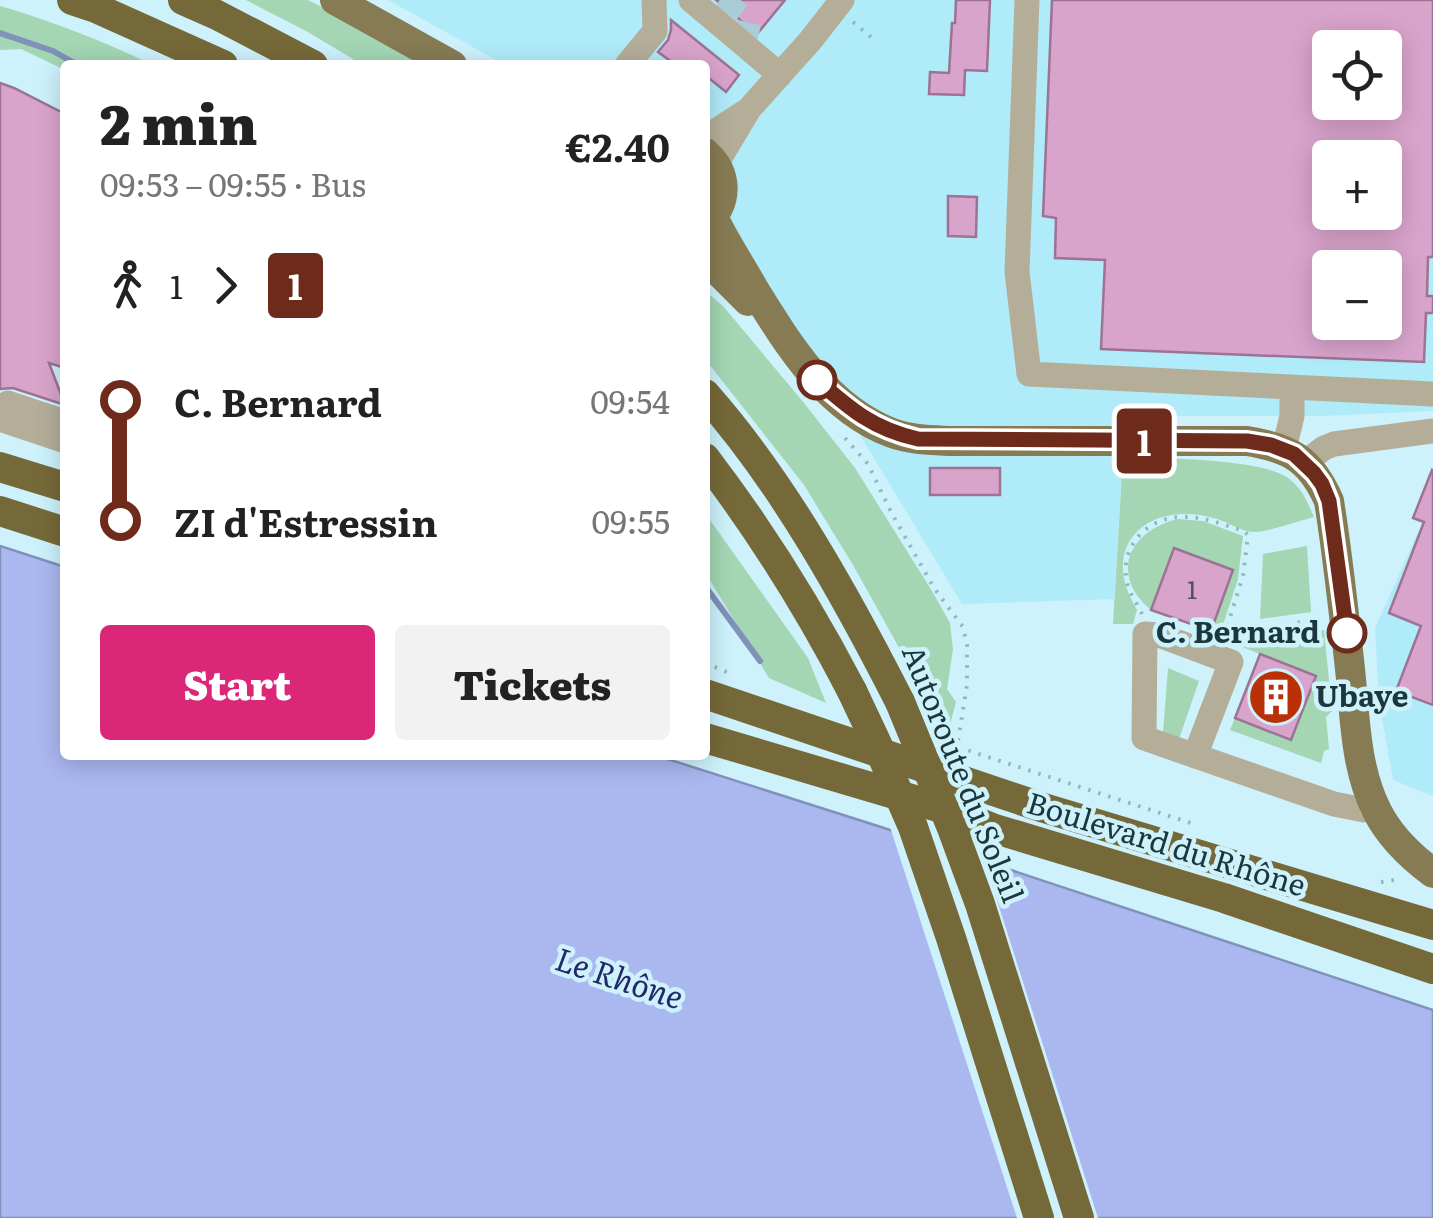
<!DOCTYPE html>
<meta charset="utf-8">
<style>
:root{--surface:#fff;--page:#f2f2f2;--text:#222;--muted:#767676;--accent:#db2777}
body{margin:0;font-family:Literata,serif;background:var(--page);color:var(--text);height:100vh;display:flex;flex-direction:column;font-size:38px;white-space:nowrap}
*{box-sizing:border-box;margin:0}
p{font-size:32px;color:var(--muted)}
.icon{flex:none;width:55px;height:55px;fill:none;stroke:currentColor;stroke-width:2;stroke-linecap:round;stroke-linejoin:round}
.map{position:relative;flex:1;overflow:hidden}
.side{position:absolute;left:60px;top:60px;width:650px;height:700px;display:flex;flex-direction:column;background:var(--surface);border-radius:10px;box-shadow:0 5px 25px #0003}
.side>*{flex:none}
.badge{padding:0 20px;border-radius:8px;font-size:35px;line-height:65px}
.tools{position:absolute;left:1312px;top:30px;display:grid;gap:20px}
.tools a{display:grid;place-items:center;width:90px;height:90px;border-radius:10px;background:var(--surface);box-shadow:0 5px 25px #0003;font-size:50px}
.map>.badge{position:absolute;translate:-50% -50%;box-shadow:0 0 0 5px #fff}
.legs{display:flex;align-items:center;gap:15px;height:110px;padding:0 40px;font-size:32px}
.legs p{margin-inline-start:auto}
.summary{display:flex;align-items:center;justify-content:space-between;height:170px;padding:0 40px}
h1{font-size:55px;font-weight:800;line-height:75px}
.primary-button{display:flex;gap:20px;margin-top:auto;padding:20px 40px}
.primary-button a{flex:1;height:115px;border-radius:10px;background:var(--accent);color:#fff;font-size:40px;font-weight:800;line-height:115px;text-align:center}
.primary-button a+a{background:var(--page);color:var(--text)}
ul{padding:0 40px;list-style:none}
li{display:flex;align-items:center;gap:35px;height:120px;font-size:38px}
li i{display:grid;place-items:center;width:15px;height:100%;margin:0 12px;background:currentColor}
li i::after{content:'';width:25px;height:25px;margin:-12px;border:8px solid;border-radius:50%;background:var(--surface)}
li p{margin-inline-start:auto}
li:first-child i{background:linear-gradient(#0000 50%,currentColor 0)}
li:last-child i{background:linear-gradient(currentColor 50%,#0000 0)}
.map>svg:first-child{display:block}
.built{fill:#b0ebf9;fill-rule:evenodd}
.green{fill:#a4d6b4}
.water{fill:#abb8f0;stroke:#8091ba;stroke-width:2.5}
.pier{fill:#cdf2fc}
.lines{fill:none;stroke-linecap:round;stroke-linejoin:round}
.stream{stroke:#8091ba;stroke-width:6}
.building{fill:#d9a4cc;stroke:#9c7393;stroke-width:2.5;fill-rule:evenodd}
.minor-tunnel{stroke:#aaccd6;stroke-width:25;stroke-dasharray:25 12;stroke-linecap:butt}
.path{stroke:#94b5be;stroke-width:4;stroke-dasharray:2.5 8;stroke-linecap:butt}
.minor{stroke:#b4ae99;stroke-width:25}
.major{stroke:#867b53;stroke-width:30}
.highway{stroke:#766939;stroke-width:30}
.highway-bridge{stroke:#766939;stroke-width:30}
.line-1-casing{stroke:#fff;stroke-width:22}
.line-1{stroke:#6e2a1b;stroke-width:15}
.stop-1-dot{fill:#fff;stroke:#6e2a1b;stroke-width:5}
.labels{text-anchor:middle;stroke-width:9;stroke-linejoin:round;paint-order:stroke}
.number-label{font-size:25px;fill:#4b5260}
.stop-label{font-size:30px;font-weight:bold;fill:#1c363c;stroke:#cdf2fc;text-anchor:end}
.poi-label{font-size:30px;font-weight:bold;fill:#1c363c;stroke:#cdf2fc;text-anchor:start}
.street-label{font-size:30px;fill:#1c363c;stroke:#cdf2fc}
.water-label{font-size:32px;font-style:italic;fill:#232868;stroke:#cdf2fc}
</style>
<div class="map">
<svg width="1433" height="1218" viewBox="0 0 1433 1218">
<rect width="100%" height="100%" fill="#cdf2fc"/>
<path class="built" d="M 388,0 L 1433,0 L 1433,411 L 1324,416 L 1138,416 L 1123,456 L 1114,599 L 962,604 L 731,222 L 705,197 L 705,65 L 505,65 ZM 1330,48 L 1385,48 L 1385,102 L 1330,102 ZM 1330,158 L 1385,158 L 1385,212 L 1330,212 ZM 1330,268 L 1385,268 L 1385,322 L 1330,322 Z
M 1430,472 L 1433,473 L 1433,796 L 1393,780 L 1379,701 L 1375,628 L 1422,523 L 1412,519 Z"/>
<path class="green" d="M 246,0 L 308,0 L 352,23 L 421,65 L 363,65 L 306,31 Z
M 0,6 C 52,21 103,41 153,65 L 65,65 L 65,70 L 21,49 L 0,50 Z
M 705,291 L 723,306 L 804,403 L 855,468 L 932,591 L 950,623 L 953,649 L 947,689 L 956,702 L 949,728 L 939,731 L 902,653 L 853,565 L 804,485 L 705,359 Z
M 1123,456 C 1160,459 1261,458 1288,478 C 1302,488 1307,501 1314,517 C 1298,521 1268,532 1254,532 C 1242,532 1228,522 1217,519 C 1186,509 1145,512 1128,544 C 1117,567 1125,589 1137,610 L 1133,624 L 1113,624 Z
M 705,513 L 808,658 L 826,703 L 769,678 L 705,572 Z
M 1178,519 L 1203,521 L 1243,536 L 1238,579 L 1220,634 L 1211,631 L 1233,570 L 1174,548 L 1151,610 C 1109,575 1128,531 1178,519 Z
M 1307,546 L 1311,612 L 1260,619 L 1263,554 Z
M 1324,630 L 1332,711 L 1326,717 L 1329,749 L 1324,751 L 1321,763 L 1230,730 L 1235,718 L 1291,740 L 1316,676 L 1227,641 L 1230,632 L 1255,640 Z
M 1168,668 L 1199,681 L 1179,739 L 1163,733 Z"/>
<path class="water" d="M 0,546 L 65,567 L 65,755 L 655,755 L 881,827 L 1433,1010 L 1433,1218 L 0,1218 Z"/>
<path class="pier" d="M 889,824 L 983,856 L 1098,1218 L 1017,1218 Z"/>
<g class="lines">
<path class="stream" d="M 0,33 L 53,51 L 78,65
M 705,586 L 760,661"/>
</g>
<path class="building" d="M 716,0 L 785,0 L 757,34 Z
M 956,0 L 990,0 L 987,71 L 965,70 L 964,95 L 929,94 L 930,72 L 949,73 L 952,23 L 955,23 Z
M 1052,0 L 1433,0 L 1433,257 L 1428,257 L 1427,296 L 1433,296 L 1433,313 L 1426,313 L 1424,362 L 1101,349 L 1105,260 L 1055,258 L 1056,218 L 1043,216 ZM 1330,48 L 1385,48 L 1385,102 L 1330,102 ZM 1330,158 L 1385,158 L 1385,212 L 1330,212 ZM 1330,268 L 1385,268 L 1385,322 L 1330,322 Z
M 671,20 L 739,75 L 726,92 L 705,75 L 705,65 L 676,65 L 658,52 L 668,40 L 671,30 Z
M 0,83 L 14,88 L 65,114 L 65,368 L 49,363 L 65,405 L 13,388 L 0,389 Z
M 948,196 L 977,197 L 976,237 L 948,236 Z
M 930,468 L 1000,468 L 1000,495 L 930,495 Z
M 1432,470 L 1433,471 L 1433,705 L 1396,691 L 1421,626 L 1389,613 L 1424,522 L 1413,518 Z
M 1174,548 L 1233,570 L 1211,631 L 1151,610 Z
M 1260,654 L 1316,676 L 1291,740 L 1235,718 Z"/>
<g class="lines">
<path class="minor-tunnel" d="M 720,0 L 749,22 L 745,38"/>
<path class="path" d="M 853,22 L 872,38
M 845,438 L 868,464 L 891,512 L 934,588 L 963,627 L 967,645 L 967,685 L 957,747 L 1191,823
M 1142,614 C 1138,605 1131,596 1128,586 C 1117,550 1145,517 1182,517 C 1203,516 1224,525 1244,531 L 1248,535 L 1243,576 L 1225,633
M 1227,627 L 1252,635 L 1318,617
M 705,663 L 734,675
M 1381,882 L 1401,879"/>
<path class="minor" d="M 691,0 L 780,75
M 1027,0 L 1017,272 L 1029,374 L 1433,394
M 627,65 L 655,31 L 654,0
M 705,138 L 745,112
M 716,164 L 749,109 L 810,41 L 842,0
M 8,403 L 65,422
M 0,419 L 65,441
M 1284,449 L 1292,416 L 1292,388
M 1304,463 L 1324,448 L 1334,444 L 1433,431
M 1195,756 L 1231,662 L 1159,635 L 1145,634 L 1144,738 L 1334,804 L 1364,810 L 1376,809"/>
<path class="major" d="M 335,0 L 452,65
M 705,153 C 729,174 728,204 705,224
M 713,217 C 725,242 741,266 755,291 C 789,346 828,409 892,433 C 911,440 932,440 952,441 L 1247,441 C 1291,448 1311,460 1329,501 C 1338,557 1344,613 1350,669 C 1355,716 1355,768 1377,811 C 1390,837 1410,856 1433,873
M 705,258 L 748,301"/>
<path class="highway" d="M 72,0 L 96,8 L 223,65
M 183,0 L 217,15 L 313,65
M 705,394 C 783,482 847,598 900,702
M 705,458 C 760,530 810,610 852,691
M 0,467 L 65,487
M 0,511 L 65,532
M 705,694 L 1044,808 L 1433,925
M 705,738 L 945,809 L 992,828 L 1224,898 L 1433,969"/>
<path class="highway-bridge" d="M 852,691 L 877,744 L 913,827 L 951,938 L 1039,1218
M 900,702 L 952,828 L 980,904 L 1079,1218"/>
</g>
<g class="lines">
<g class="line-1-casing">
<path id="line-1" d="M 817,380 C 850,409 873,429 918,439 L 1247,441 L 1271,445 L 1294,454 L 1314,473 L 1322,484 L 1329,501 L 1347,633"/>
</g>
<use href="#line-1" class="line-1"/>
</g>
<defs>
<g id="building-disc" transform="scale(2.875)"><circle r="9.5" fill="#bb3107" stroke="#cdf2fc"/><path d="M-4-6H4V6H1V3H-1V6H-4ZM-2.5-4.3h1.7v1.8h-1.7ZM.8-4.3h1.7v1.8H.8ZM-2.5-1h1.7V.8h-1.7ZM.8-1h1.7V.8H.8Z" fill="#fff"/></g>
</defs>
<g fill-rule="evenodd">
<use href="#building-disc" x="1276" y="697"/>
</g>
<g class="stop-1-dot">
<circle cx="817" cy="380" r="18"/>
<circle cx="1347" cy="633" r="18"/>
</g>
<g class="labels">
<g class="number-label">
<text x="1192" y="599">1</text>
</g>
<g class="stop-label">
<text x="1320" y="643">C. Bernard</text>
</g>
<g class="poi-label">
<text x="1315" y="707">Ubaye</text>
</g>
<g class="street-label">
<text transform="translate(962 774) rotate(68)" y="10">Autoroute du Soleil</text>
<text transform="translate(1166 845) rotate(17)" y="10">Boulevard du Rhône</text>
</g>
<g class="water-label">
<text transform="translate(619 979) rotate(18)" y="11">Le Rhône</text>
</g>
</g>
</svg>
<div class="tools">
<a><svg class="icon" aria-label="locate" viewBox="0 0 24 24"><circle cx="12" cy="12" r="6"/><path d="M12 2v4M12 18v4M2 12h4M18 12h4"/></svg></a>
<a>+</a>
<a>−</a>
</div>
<b class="badge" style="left:1144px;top:441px;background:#6e2a1b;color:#fff">1</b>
<section class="side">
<div class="summary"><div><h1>2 min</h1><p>09:53 – 09:55 · Bus</p></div><b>€2.40</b></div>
<div class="legs"><svg class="icon" aria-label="walk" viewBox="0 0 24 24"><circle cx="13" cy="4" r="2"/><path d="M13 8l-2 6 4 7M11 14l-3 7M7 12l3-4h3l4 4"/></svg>1<svg class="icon" aria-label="forward" viewBox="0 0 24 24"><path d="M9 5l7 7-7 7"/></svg><b class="badge" style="background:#6e2a1b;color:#fff">1</b></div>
<ul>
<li><i style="color:#6e2a1b"></i><b>C. Bernard</b><p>09:54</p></li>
<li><i style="color:#6e2a1b"></i><b>ZI d'Estressin</b><p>09:55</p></li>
</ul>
<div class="primary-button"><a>Start</a><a>Tickets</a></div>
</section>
</div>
